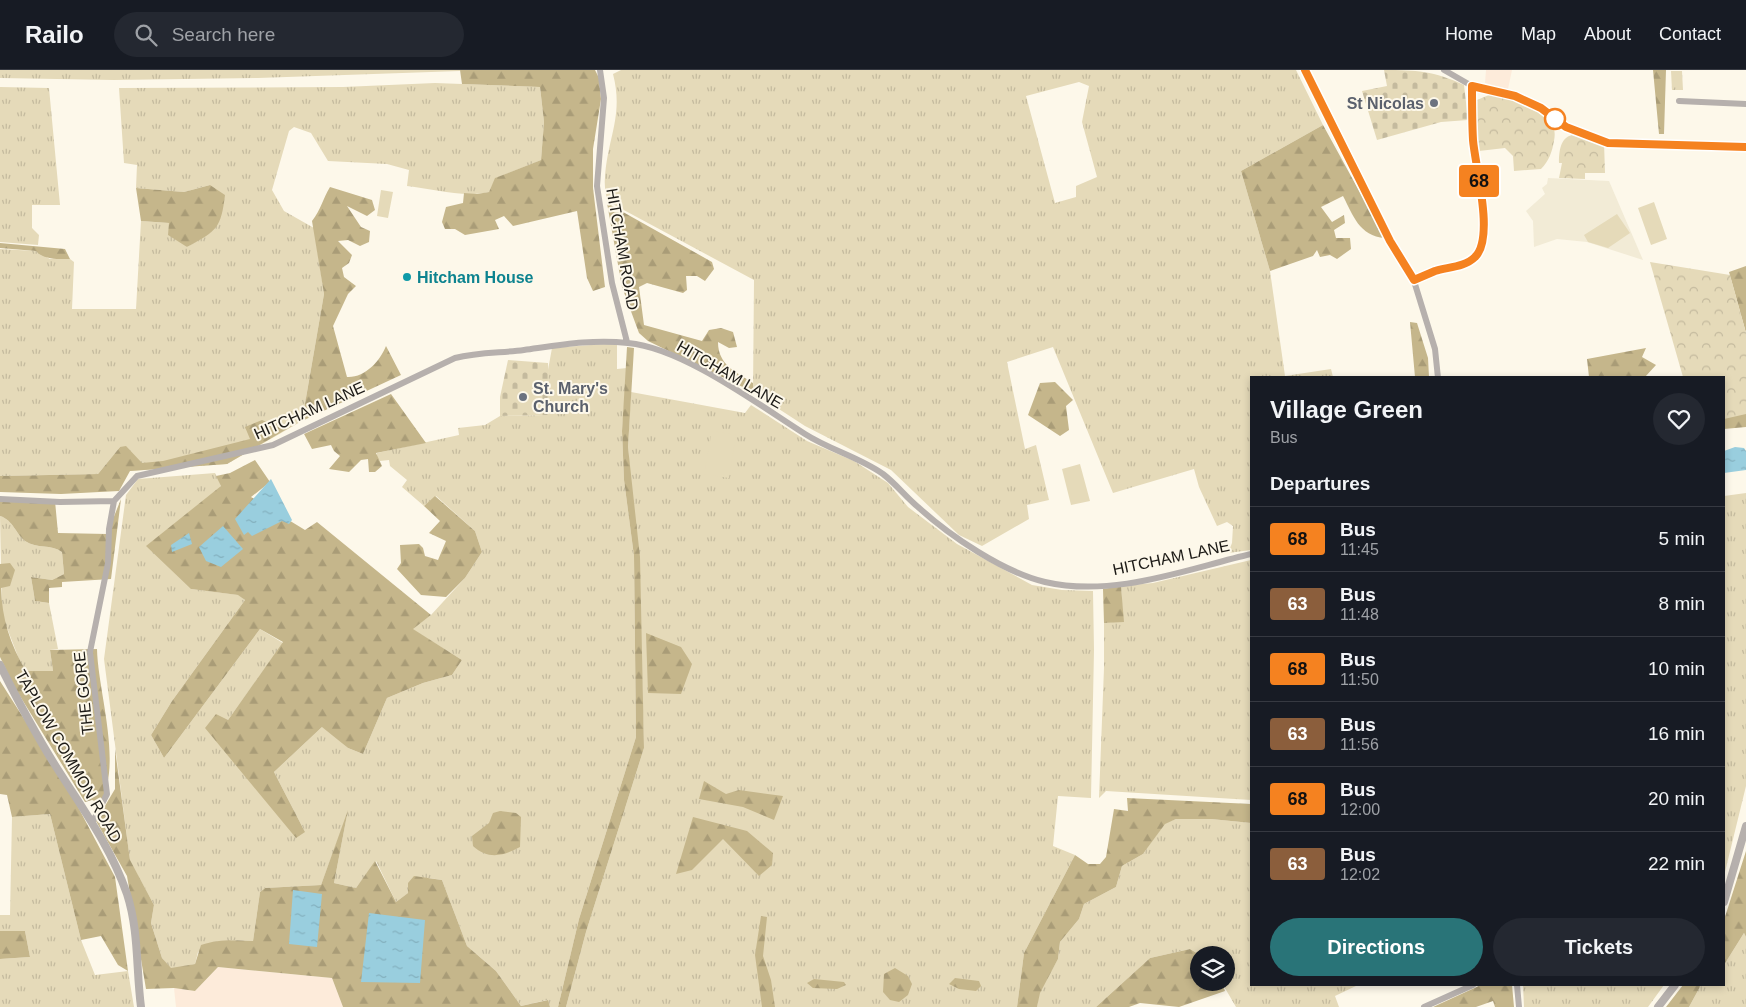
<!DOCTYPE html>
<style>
:root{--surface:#171b24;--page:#242831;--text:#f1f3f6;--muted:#9ea1a6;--line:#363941;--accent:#297478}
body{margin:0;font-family:Helvetica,sans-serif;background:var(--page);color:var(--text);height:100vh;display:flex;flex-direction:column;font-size:19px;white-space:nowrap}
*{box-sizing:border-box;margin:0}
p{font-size:16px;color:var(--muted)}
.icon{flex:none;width:28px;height:28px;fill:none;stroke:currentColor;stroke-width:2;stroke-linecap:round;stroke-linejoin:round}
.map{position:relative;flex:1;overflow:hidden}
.drawer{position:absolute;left:1250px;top:306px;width:475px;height:610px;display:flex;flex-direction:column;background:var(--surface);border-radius:0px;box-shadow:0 2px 8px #0003}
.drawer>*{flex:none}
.badge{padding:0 10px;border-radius:4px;font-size:18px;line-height:32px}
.controls{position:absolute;left:1190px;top:876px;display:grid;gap:10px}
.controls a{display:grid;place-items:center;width:45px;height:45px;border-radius:50%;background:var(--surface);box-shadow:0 2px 8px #0003;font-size:25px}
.map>.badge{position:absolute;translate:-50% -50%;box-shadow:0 0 0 2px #fff}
h2{padding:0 20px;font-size:19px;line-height:45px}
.round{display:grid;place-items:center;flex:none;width:52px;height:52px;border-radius:26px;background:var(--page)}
.headline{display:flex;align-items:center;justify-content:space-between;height:85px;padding:0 20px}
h1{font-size:24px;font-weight:600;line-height:38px}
.button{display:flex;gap:10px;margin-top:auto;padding:10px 20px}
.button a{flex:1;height:58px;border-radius:30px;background:var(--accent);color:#fff;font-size:20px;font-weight:600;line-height:58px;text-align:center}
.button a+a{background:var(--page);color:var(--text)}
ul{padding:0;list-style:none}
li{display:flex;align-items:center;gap:15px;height:65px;padding:0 20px;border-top:1px solid var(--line)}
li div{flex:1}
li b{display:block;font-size:19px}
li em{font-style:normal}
li .badge{min-width:55px;font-weight:700;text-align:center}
header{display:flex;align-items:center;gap:30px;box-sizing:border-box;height:70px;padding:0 25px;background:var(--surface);border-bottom:1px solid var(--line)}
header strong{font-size:24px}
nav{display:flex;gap:28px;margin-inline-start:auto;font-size:18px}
.search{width:350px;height:45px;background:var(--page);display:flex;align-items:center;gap:12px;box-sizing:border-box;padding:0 18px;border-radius:28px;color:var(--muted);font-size:19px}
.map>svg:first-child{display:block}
.commercial{fill:#fdebda}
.built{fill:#f2ebd6}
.grass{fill:url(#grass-tufts);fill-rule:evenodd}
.forest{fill:url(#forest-firs)}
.cemetery{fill:url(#cemetery-stones)}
.park{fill:url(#park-crowns)}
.garden{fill:#e5dab9}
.water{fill:url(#water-ripples)}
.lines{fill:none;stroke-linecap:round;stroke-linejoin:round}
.minor{stroke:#b6b0ad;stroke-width:6}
.tertiary{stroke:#b6b0ad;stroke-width:8}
.line-casing{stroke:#fff;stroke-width:11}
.line{stroke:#f58220;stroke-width:8}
.worship-dot{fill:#6b7280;stroke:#fdf8ea;stroke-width:2}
.stop-dot{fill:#fff;stroke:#f58220;stroke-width:2.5}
.culture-dot{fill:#0f9aa8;stroke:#fdf8ea;stroke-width:2}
.labels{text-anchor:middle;stroke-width:4;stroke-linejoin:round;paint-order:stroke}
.worship-label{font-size:16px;font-weight:bold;fill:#5b616d;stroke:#fdf8ea;text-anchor:end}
.street-label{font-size:16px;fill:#1c1a16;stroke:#fdf8ea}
.culture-label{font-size:16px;font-weight:bold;fill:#0d838f;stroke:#fdf8ea;text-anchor:start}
</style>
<header>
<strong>Railo</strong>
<div class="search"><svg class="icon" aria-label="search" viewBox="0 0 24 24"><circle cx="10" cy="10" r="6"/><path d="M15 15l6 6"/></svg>Search here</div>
<nav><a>Home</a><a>Map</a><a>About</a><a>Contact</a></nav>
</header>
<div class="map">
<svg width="1746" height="937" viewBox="0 0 1746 937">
<defs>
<pattern id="grass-tufts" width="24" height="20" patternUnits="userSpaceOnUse" patternTransform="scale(1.25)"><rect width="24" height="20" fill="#e5dab9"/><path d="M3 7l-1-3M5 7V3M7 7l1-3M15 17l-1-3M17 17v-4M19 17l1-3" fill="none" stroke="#c4ba9e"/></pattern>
<pattern id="forest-firs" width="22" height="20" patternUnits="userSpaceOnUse" patternTransform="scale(1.25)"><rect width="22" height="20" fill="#c5b68b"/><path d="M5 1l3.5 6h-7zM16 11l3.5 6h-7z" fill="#a99c77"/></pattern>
<pattern id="cemetery-stones" width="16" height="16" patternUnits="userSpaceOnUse" patternTransform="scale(1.25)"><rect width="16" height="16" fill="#e5dab9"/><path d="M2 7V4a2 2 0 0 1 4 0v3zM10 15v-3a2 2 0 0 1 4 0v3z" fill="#c4ba9e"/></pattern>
<pattern id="park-crowns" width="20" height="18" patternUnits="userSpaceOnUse" patternTransform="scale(1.25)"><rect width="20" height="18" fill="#e5dab9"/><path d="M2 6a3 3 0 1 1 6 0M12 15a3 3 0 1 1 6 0" fill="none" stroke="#c4ba9e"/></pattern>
<pattern id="water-ripples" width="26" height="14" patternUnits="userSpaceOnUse" patternTransform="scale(1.25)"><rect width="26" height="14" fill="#99cede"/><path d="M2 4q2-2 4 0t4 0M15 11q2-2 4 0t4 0" fill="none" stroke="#83b0be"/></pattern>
</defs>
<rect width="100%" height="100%" fill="#fdf8ea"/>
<path class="commercial" d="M 1486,0 L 1512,0 L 1508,19 L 1485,13 Z
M 218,897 L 332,908 L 343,937 L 176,937 L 174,918 L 195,921 Z"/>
<path class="built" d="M 1548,108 L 1609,111 L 1643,190 L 1587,172 L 1557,169 L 1534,177 L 1533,151 L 1526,141 L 1545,124 L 1542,118 L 1547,114 Z"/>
<path class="grass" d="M 0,0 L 460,0 L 460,1 L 258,8 L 114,10 L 0,8 Z
M 621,0 L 1296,0 L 1323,55 L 1241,101 L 1270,201 L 1285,306 L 1331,299 L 1333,307 L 1251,308 L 1251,480 L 1228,483 L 1232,473 L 1233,456 L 1227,452 L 1217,456 L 1199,417 L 1194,399 L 1113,423 L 1053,277 L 1007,292 L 1025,379 L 1036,375 L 1049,430 L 1027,435 L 1029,449 L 982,476 L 959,465 L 891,400 L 805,356 L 753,322 L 754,210 L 607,131 C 606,124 604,115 605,108 C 607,69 624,46 613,4 ZM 1079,12 L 1089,16 L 1082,52 L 1097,107 L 1076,116 L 1076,127 L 1055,133 L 1026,26 Z
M 1671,1 L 1682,1 L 1683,20 L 1672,20 Z
M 435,13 L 540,17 L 544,52 L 541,90 L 496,108 L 489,122 C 463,128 434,119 407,116 L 409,100 L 387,94 L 328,91 L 311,63 L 294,57 L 289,61 L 272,120 L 284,141 L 314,158 L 324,224 L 302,351 L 227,394 L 130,401 L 120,377 L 98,404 L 0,406 L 0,179 L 36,181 L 50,189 L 70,189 L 74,192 L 72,239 L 136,239 L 141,151 L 169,153 L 187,177 L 211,162 L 210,115 L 184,122 L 136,118 L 137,95 L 124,93 L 119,18 L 343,17 Z
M 0,17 L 49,18 L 60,135 L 32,135 L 32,158 L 39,165 L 38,175 L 0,172 Z
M 617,273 L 617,299 L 627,298 L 622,361 L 624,410 L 634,486 L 636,667 L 579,849 L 558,937 L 550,937 L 547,930 L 521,936 L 496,901 L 467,876 L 442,810 L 429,808 L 396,832 L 376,791 L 356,818 L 334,813 L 347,745 L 321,815 L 265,818 L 260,822 L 253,871 L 232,870 L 198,882 L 195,894 L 171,899 L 162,888 L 151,853 L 154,835 L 130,791 L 104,589 L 126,425 L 138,409 L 215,403 L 221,415 L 191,519 L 239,525 L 245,530 L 172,631 L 151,665 L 164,688 L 260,559 L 283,573 L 228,650 L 305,762 L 274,702 L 323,656 L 348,678 L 363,684 L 387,628 L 423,613 L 452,605 L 462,590 L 412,559 L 431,545 L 465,508 L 482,482 L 475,461 L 436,426 L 424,436 L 402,417 L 407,410 L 390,396 L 389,390 L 380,391 L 377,388 L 377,383 L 459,365 L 458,358 L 485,355 L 500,346 L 549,345 L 548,300 L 552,278 Z
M 631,322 L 745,343 L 751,335 L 807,371 L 854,391 L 888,413 L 908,437 L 957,474 L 1032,515 L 1062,520 L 1093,521 L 1094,580 L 1091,728 L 1058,726 L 1053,776 L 1075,785 L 1024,883 L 1017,937 L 566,937 L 586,862 L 644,678 L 641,570 L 628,377 Z
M 1746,423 L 1746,716 L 1724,806 L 1724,426 Z
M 0,446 C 13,450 16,464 25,471 C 37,479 51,474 62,482 L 64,504 L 52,510 L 31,507 L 35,531 L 49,533 L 58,579 L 50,580 L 53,601 L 26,601 L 19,589 L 2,545 Z
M 1251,490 L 1251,730 L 1106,721 L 1099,728 L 1104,598 L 1104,553 L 1123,551 L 1121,516 L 1153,513 Z
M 50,744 L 81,870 L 95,905 L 128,901 L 134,937 L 0,937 L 0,889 L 30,887 L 25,861 L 0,861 L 0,845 L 10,845 L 12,747 Z
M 1176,749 L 1211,749 L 1251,753 L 1251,915 L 1358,915 L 1335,926 L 1339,937 L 1236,937 L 1222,913 L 1226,912 L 1226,885 L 1200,885 L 1190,879 L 1150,888 L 1096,937 L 1037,937 L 1039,923 L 1058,889 L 1060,872 L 1079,849 L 1084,834 L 1116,817 L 1122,796 L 1143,784 L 1165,753 Z
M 1744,863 L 1746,867 L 1746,937 L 1689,937 L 1701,915 L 1724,915 L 1724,895 Z
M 1523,915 L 1664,915 L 1648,937 L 1524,937 Z"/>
<path class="forest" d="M 460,0 L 595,0 L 599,8 L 601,29 L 593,79 L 593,118 L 605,217 L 593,221 L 587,208 L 577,141 L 513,156 L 504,146 L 495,150 L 499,159 L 465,165 L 455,159 L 445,159 L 442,152 L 446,137 L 463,133 L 464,123 L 477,124 L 489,122 L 495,108 L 541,90 L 544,52 L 540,17 L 462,14 Z
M 1653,0 L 1666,0 L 1664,64 L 1659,64 Z
M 1323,55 L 1385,168 C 1359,166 1353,145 1343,126 L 1321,137 L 1332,152 L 1344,145 L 1345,153 L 1334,160 L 1336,168 L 1350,168 L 1351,179 L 1337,189 L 1330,185 L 1320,187 L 1317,180 L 1313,186 L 1270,201 L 1241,101 Z
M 210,115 L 225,125 C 221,158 217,161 187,177 L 168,165 L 169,153 L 141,151 L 136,118 L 184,122 Z
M 330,117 L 372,130 L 375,140 L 367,146 L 347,136 L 361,157 L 370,161 L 369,172 L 360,176 L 348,170 L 338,171 L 352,185 L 349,193 L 342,198 L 344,207 L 356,216 L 348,224 L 333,256 L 347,307 C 365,308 380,291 386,276 L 401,305 L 302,351 L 324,224 L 312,151 C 321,140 323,128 330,117 Z
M 607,133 L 712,192 L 714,199 L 705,211 L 697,206 L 686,206 L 687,220 L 683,223 L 647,213 L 639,217 L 644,255 L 702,271 L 709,260 L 721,258 L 733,262 L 737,277 L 729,278 L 718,272 C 718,295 736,302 753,313 L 753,322 L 648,271 L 639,263 L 622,217 Z
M 0,173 L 65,179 L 70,189 C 58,189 44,190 36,181 L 0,178 Z
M 1746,196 L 1746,263 L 1729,202 Z
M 1410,252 L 1417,253 L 1428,288 L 1429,307 L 1415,307 Z
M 627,277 L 634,278 L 628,377 L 640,487 L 644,678 L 586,862 L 566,937 L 558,937 L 579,849 L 636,667 L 634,486 L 624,410 L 622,361 Z
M 1646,278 L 1642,287 L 1656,295 L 1645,307 L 1589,307 L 1587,289 Z
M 1055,312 L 1073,330 L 1066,336 L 1069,360 L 1060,366 L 1028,345 L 1040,313 Z
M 391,324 L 426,373 L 376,383 L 382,396 L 375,402 L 369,402 L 368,389 L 361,390 L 349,402 L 329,399 L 340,386 L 334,381 L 331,375 L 312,379 L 304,364 Z
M 1746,331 L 1746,357 L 1724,359 L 1724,342 Z
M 262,350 L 280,358 L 292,356 L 227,394 L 130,401 L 119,421 L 61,424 L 0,422 L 0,406 L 98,404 L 120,377 L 126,376 L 142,393 L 163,391 L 250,369 L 245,357 Z
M 255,390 L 270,412 L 251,427 L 305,460 L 317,452 L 431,545 L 413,559 L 462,590 L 452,605 L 423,613 L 387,628 L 363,684 L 348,678 L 322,657 L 274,702 L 305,762 L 296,768 L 205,658 L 216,644 L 228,650 L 283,572 L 260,559 L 164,688 L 151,665 L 172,631 L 245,530 L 238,525 L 191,519 L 146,476 L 221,416 L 216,406 L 230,403 Z
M 435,426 L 475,461 L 482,482 L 465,508 L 446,527 L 421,525 L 397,499 L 401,493 L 400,475 L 419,474 L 423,478 L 425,486 L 438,490 L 446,471 L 429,463 L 440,451 L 424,436 Z
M 0,429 L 55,431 L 58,463 L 107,464 L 121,429 L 111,509 L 62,512 L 62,517 L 49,518 L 49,533 L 35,531 L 31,507 L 52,510 L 64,504 L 62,482 C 51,474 37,479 25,471 C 16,464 13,450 0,446 Z
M 10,493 L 15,500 L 10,516 L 1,518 C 2,549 10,574 26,601 L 53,601 L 50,580 L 97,579 C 98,623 123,694 100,733 L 92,730 L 85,732 L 15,618 L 0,587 L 0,494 Z
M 1121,516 L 1124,552 L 1104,553 L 1103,519 Z
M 646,563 L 681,577 L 692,594 L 681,624 L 648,623 Z
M 0,611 L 68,718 L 115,807 L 128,901 L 118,895 L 101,866 L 81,870 L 50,744 L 12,747 L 7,725 L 0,724 Z
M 115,679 L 130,790 L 154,835 L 151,853 L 162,888 L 171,898 L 195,894 L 201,875 C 219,869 234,870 253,871 L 260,822 L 265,818 L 321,815 L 348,740 L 334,813 L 356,818 L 375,791 L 396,832 L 408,823 L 408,813 L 414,806 L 442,810 L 467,876 L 496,901 L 521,936 L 548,930 L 550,937 L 343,937 L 332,908 L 218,897 L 195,921 L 174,918 L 146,919 L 127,806 L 96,751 L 115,719 Z
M 704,711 L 726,724 L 739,720 L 783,726 L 774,750 L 743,737 L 699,729 Z
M 1127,728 L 1251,734 L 1251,753 L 1211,749 L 1176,749 L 1165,754 L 1143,784 L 1122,796 L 1116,817 L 1084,834 L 1079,849 L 1060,872 L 1058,889 L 1040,923 L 1037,937 L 1017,937 L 1024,883 L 1075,785 L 1088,794 L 1100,794 L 1106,787 L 1114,739 L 1128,741 Z
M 500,741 L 516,743 L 521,747 L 520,777 C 504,786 488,790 473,776 L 472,766 L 489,753 L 493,743 Z
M 693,747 L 747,761 L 773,783 L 772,795 L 759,806 L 723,769 L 692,800 L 676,804 Z
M 1746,781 L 1746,867 L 1744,863 L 1724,895 L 1724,850 Z
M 761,846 L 767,847 L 763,886 L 771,910 L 775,937 L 762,937 L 755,885 Z
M 0,861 L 25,861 L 30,887 L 0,889 Z
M 1190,879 L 1200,885 L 1199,912 L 1222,913 L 1225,921 L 1179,937 L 1140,933 L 1129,937 L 1096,937 L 1150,888 Z
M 895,898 L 908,906 L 912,914 L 908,925 L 899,932 L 890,930 L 883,922 L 884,904 Z
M 955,908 L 979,911 L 981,916 L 976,921 L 959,919 L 949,914 Z
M 814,909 L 844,912 L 846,915 L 837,919 L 813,918 L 807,913 Z
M 1481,915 L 1512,915 L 1514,937 L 1495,937 L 1493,931 L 1476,937 L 1433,937 Z
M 1683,915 L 1701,915 L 1689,937 L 1666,937 Z"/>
<path class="cemetery" d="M 1384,0 C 1416,0 1434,1 1464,15 L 1468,50 L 1441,52 L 1377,70 L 1362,21 L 1387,16 Z
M 508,290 L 548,293 L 550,345 L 500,346 L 500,327 Z"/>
<path class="park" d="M 1489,25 C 1514,29 1561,36 1554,71 C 1552,82 1549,91 1541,99 L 1514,101 L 1513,86 L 1505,78 L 1479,81 L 1475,37 L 1477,30 Z
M 1572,65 L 1604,72 L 1605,103 L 1585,103 L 1585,109 L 1559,108 L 1562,93 L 1559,93 C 1559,82 1560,68 1572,65 Z
M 1650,192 L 1730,205 L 1746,263 L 1746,344 L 1724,349 L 1724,308 L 1683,307 Z"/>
<path class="garden" d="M 381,120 L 393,122 L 388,148 L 377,146 Z
M 1654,132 L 1667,169 L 1651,175 L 1638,138 Z
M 1617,144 L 1630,163 L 1608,178 L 1588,172 L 1584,165 Z
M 712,361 L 736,365 L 729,408 L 704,404 Z
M 1080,394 L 1090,431 L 1071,435 L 1062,399 Z"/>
<path class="water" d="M 1735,377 L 1744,378 L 1746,381 L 1746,400 L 1724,403 L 1724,381 Z
M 271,409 L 292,450 L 289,454 L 282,451 L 252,466 L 248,462 L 244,465 L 235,449 Z
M 223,456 L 243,479 L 221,497 L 206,491 L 199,477 Z
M 189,463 L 192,474 L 172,482 L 171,475 Z
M 293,820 L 322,824 L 317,877 L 289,874 Z
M 369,843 L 425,850 L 420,913 L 361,912 Z"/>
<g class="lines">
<path class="minor" d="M 600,0 L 604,28 L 597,116 L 612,213 L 627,272
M 1305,0 L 1390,171 L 1414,211 L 1435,279 L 1438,308
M 1444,0 L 1472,16 L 1515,26 L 1541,37 L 1566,57 L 1608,73 L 1746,77
M 1679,31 L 1746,34
M 1414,211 C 1421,207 1428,204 1435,201 C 1448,197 1465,197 1475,187 C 1495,168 1475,96 1473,70 C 1472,52 1472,34 1472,16
M 0,429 L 60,432 L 114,431 L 137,406 L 273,375 L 455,288 C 478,282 501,283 524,280 C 560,275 592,269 628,273 C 683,278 759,335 805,364 C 830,380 859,387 883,404 C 896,414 906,427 918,437 C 950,466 1003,502 1045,512 C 1114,528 1186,499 1251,484
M 93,751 L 107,724 L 90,582 L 108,493 L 109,459 L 114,431
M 1517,915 L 1519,937
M 1424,937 L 1473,915"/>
<path class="tertiary" d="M 0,595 C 17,629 35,663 55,695 C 82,738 110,775 127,824 C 139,861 136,899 141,937
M 1724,832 L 1746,756
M 1658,937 L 1675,915"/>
</g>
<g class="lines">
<g class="line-casing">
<path id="line" d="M 1305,0 L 1390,171 L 1414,210 C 1421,207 1428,204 1435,201 C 1448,197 1465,197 1475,187 C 1495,168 1475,96 1473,70 C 1472,52 1472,34 1472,16 L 1515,26 L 1541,38 L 1566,57 L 1608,73 L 1746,77"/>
</g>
<use href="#line" class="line"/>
</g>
<g class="worship-dot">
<circle cx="1434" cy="33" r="5"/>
<circle cx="523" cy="327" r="5"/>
</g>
<circle class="stop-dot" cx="1555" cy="49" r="10"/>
<circle class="culture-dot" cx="407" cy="207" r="5"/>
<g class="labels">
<g class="worship-label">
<text x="1424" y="39">St Nicolas</text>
<text x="533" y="324" text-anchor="start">St. Mary's<tspan x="533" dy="18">Church</tspan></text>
</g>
<g class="street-label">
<text transform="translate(623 179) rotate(80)" y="6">HITCHAM ROAD</text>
<text transform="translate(730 304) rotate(30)" y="6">HITCHAM LANE</text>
<text transform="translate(309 340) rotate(-24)" y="6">HITCHAM LANE</text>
<text transform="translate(1171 487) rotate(-12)" y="6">HITCHAM LANE</text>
<text transform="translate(83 623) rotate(-96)" y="6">THE GORE</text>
<text transform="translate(69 686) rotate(60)" y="6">TAPLOW COMMON ROAD</text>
</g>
<g class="culture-label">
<text x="417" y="213">Hitcham House</text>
</g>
</g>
</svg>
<div class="controls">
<a><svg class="icon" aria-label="layers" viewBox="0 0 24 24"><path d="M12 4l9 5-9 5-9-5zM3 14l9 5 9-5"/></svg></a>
</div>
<b class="badge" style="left:1479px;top:111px;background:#f58220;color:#111">68</b>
<section class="drawer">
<div class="headline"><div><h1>Village Green</h1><p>Bus</p></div><a class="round"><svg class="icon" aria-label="heart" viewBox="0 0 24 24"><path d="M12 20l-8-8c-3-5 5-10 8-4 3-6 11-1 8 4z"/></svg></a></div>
<h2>Departures</h2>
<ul>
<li><span class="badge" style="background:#f58220;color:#111">68</span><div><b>Bus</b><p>11:45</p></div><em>5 min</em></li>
<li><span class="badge" style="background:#8b5e3c;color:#fff">63</span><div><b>Bus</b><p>11:48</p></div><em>8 min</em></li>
<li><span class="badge" style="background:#f58220;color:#111">68</span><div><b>Bus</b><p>11:50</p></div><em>10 min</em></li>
<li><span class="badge" style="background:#8b5e3c;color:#fff">63</span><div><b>Bus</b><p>11:56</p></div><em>16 min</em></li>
<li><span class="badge" style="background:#f58220;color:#111">68</span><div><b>Bus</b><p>12:00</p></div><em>20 min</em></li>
<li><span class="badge" style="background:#8b5e3c;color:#fff">63</span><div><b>Bus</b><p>12:02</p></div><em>22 min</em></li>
</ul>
<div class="button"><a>Directions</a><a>Tickets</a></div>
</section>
</div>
